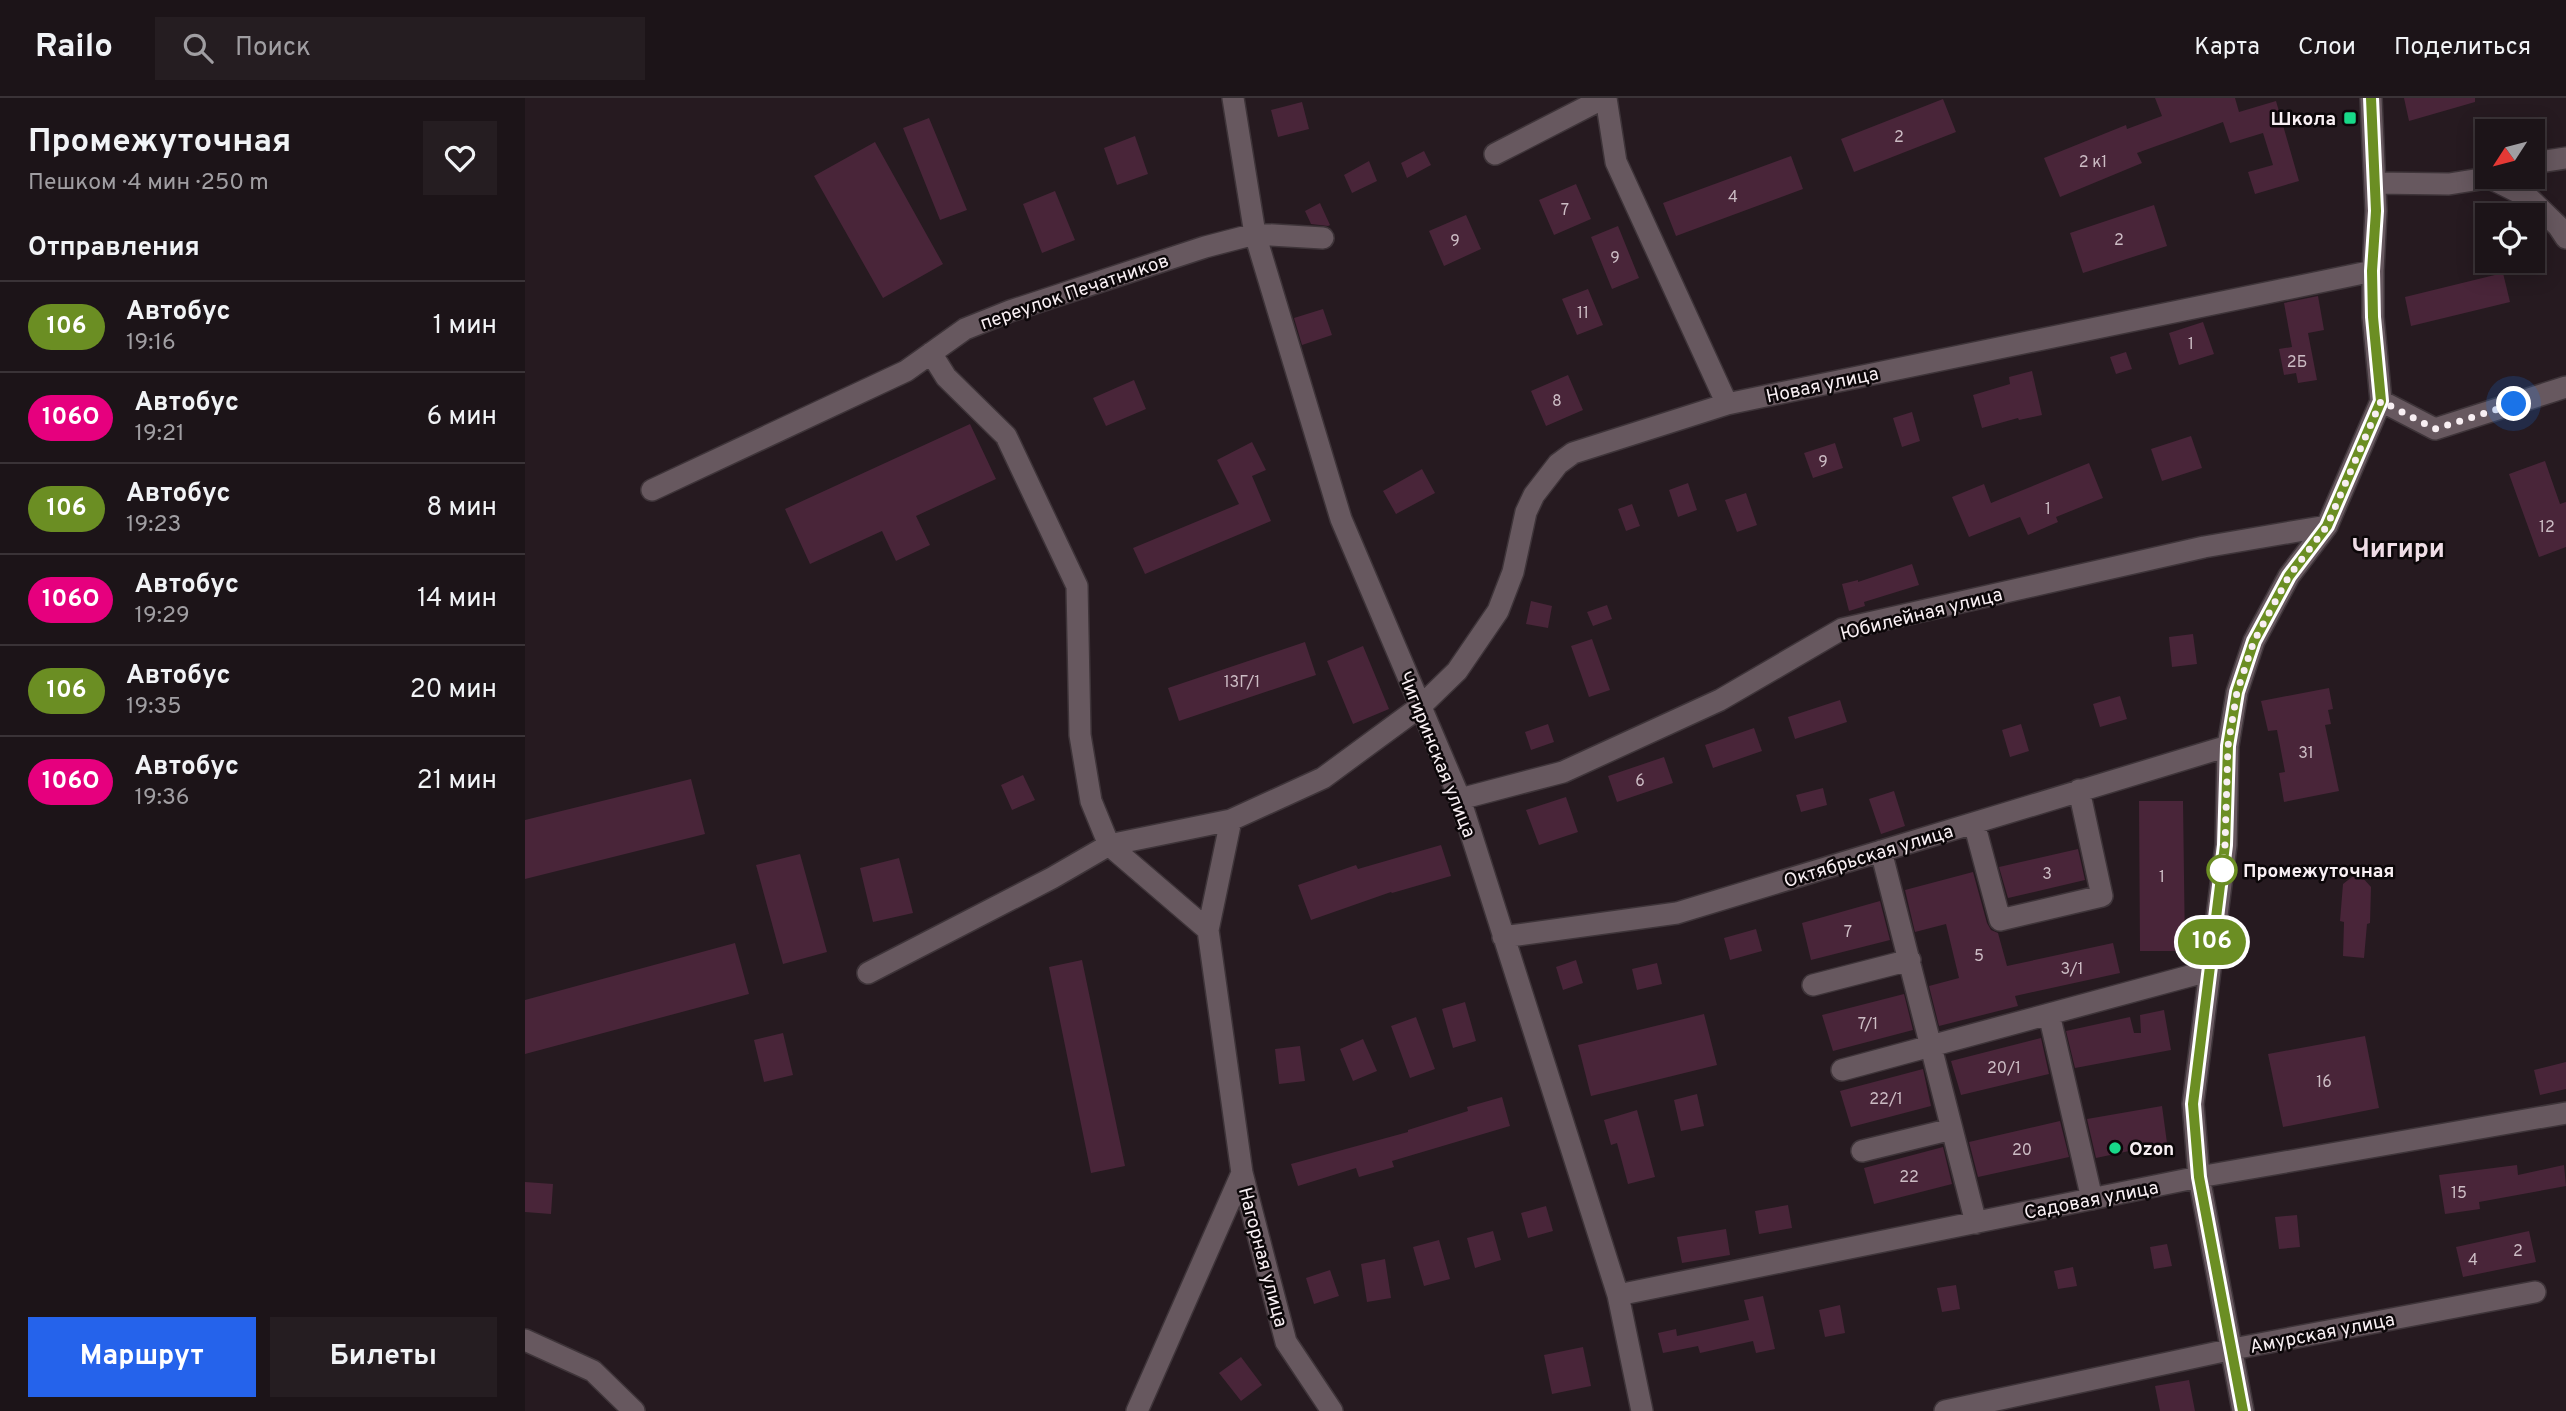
<!DOCTYPE html>
<html lang="ru">
<meta charset="utf-8">
<style>
:root{--surface:#1c1418;--page:#251d21;--text:#f1f3f6;--muted:#a09ea2;--line:#3a3337;--accent:#2563eb}
body{margin:0;font-family:Overpass,sans-serif;background:var(--page);color:var(--text);height:100vh;display:flex;flex-direction:column;font-size:26px;white-space:nowrap}
*{box-sizing:border-box;margin:0}
p{font-size:23px;color:var(--muted)}
.icon{flex:none;width:38px;height:38px;fill:none;stroke:currentColor;stroke-width:2;stroke-linecap:round;stroke-linejoin:round}
.map{position:relative;flex:1;overflow:hidden}
.panel{display:flex;flex-direction:column;background:var(--surface);width:525px}
.panel>*{flex:none}
.badge{padding:0 14px;border-radius:23px;font-size:24px;line-height:46px}
.needle{width:46px;rotate:234deg}
.controls{position:absolute;left:1950px;top:21px;display:grid;gap:14px}
.controls a{display:grid;place-items:center;width:70px;height:70px;border-radius:0px;background:var(--surface);box-shadow:0 4px 18px #0003,0 0 0 2px var(--line);font-size:35px}
.you{position:absolute;width:35px;height:35px;margin:-18px;border:5px solid #fff;border-radius:50%;background:#1a73e8;box-shadow:0 0 0 10px #1a73e833}
.map>.badge{position:absolute;translate:-50% -50%;box-shadow:0 0 0 4px #fff}
h2{padding:0 28px;font-size:26px;line-height:63px}
.round{display:grid;place-items:center;flex:none;width:74px;height:74px;border-radius:0px;background:var(--page)}
.headline{display:flex;align-items:center;justify-content:space-between;height:119px;padding:0 28px}
h1{font-size:33px;font-weight:700;line-height:52px}
.primary-button{display:flex;gap:14px;margin-top:auto;padding:14px 28px}
.primary-button a{flex:1;height:80px;border-radius:0px;background:var(--accent);color:#fff;font-size:28px;font-weight:700;line-height:80px;text-align:center}
.primary-button a+a{background:var(--page);color:var(--text)}
ul{padding:0;list-style:none}
li{display:flex;align-items:center;gap:21px;height:91px;padding:0 28px;border-top:2px solid var(--line)}
li div{flex:1}
li b{display:block;font-size:26px}
li em{font-style:normal}
li .badge{min-width:77px;font-weight:700;text-align:center}
header{display:flex;align-items:center;gap:42px;box-sizing:border-box;height:98px;padding:0 35px;background:var(--surface);border-bottom:2px solid var(--line)}
header strong{font-size:33px}
nav{display:flex;gap:38px;margin-inline-start:auto;font-size:24px}
.search{width:490px;height:63px;background:var(--page);display:flex;align-items:center;gap:18px;box-sizing:border-box;padding:0 24px;border-radius:0px;color:var(--muted);font-size:26px}
main{display:flex;flex:1;min-height:0}
.map>svg:first-child{display:block}
.building{fill:#492539}
.lines{fill:none;stroke-linecap:round;stroke-linejoin:round}
.minor-casing{stroke:#3e3439;stroke-width:24}
.minor{stroke:#67585f;stroke-width:21}
.line-casing{stroke:#fff;stroke-width:16}
.line{stroke:#6b8e23;stroke-width:10}
.walk{stroke:#f8eff3;stroke-width:7;stroke-dasharray:0 12.6}
.poi-dot{fill:#18d989;stroke:#0c0709;stroke-width:2.5}
.stop-dot{fill:#fff;stroke:#6b8e23;stroke-width:3.5}
.labels{text-anchor:middle;stroke-width:5;stroke-linejoin:round;paint-order:stroke}
.number-label{font-size:16px;fill:#ccbcc4}
.poi-label{font-size:19px;font-weight:bold;fill:#f8eff3;stroke:#0c0709;text-anchor:end}
.street-label{font-size:19px;fill:#f8eff3;stroke:#0c0709}
.stop-label{font-size:19px;font-weight:bold;fill:#f8eff3;stroke:#0c0709;text-anchor:start}
.district-label{font-size:26px;font-weight:bold;fill:#eedce5;stroke:#0c0709}
</style>
<header>
<strong>Railo</strong>
<div class="search"><svg class="icon" aria-label="search" viewBox="0 0 24 24"><circle cx="10" cy="10" r="6"/><path d="M15 15l6 6"/></svg>Поиск</div>
<nav><a>Карта</a><a>Слои</a><a>Поделиться</a></nav>
</header>
<main>
<section class="panel">
<div class="headline"><div><h1>Промежуточная</h1><p>Пешком · 4 мин · 250 m</p></div><a class="round"><svg class="icon" aria-label="heart" viewBox="0 0 24 24"><path d="M12 20l-8-8c-3-5 5-10 8-4 3-6 11-1 8 4z"/></svg></a></div>
<h2>Отправления</h2>
<ul>
<li><span class="badge" style="background:#6b8e23;color:#fff">106</span><div><b>Автобус</b><p>19:16</p></div><em>1 мин</em></li>
<li><span class="badge" style="background:#e6007e;color:#fff">106О</span><div><b>Автобус</b><p>19:21</p></div><em>6 мин</em></li>
<li><span class="badge" style="background:#6b8e23;color:#fff">106</span><div><b>Автобус</b><p>19:23</p></div><em>8 мин</em></li>
<li><span class="badge" style="background:#e6007e;color:#fff">106О</span><div><b>Автобус</b><p>19:29</p></div><em>14 мин</em></li>
<li><span class="badge" style="background:#6b8e23;color:#fff">106</span><div><b>Автобус</b><p>19:35</p></div><em>20 мин</em></li>
<li><span class="badge" style="background:#e6007e;color:#fff">106О</span><div><b>Автобус</b><p>19:36</p></div><em>21 мин</em></li>
</ul>
<div class="primary-button"><a>Маршрут</a><a>Билеты</a></div>
</section>
<div class="map">
<svg width="2041" height="1313" viewBox="0 0 2041 1313">
<rect width="100%" height="100%" fill="#261a20"/>
<path class="building" d="M 1630,0 L 1710,0 L 1714,14 L 1751,3 L 1774,83 L 1730,96 L 1723,74 L 1748,67 L 1738,35 L 1705,45 L 1698,24 L 1612,55 L 1617,65 L 1535,99 L 1519,60 L 1601,27 L 1602,31 L 1637,18 Z
M 1879,0 L 1950,0 L 1950,4 L 1884,23 Z
M 1418,1 L 1431,34 L 1329,74 L 1316,41 Z
M 777,4 L 784,31 L 753,39 L 746,12 Z
M 404,20 L 442,112 L 415,122 L 378,30 Z
M 610,38 L 623,76 L 592,87 L 579,50 Z
M 350,44 L 418,166 L 358,200 L 289,78 Z
M 899,53 L 906,67 L 882,80 L 876,65 Z
M 1266,58 L 1278,91 L 1151,138 L 1138,105 Z
M 844,63 L 852,83 L 827,95 L 819,77 Z
M 1051,86 L 1066,121 L 1029,137 L 1014,102 Z
M 530,93 L 550,142 L 517,155 L 498,106 Z
M 795,105 L 805,127 L 803,128 L 786,126 L 780,113 Z
M 1629,107 L 1642,148 L 1558,175 L 1545,135 Z
M 941,117 L 956,151 L 919,168 L 904,133 Z
M 1093,128 L 1114,180 L 1087,191 L 1066,139 Z
M 1978,175 L 1985,204 L 1886,228 L 1880,199 Z
M 1063,191 L 1078,227 L 1052,237 L 1037,201 Z
M 1793,198 L 1799,232 L 1783,235 L 1792,282 L 1773,285 L 1771,275 L 1759,277 L 1754,251 L 1767,249 L 1759,205 Z
M 798,211 L 807,237 L 777,247 L 769,220 Z
M 1678,224 L 1689,256 L 1654,267 L 1644,235 Z
M 1601,254 L 1607,271 L 1591,276 L 1585,259 Z
M 1507,273 L 1517,317 L 1494,322 L 1493,320 L 1457,330 L 1448,297 L 1485,286 L 1484,279 Z
M 1043,277 L 1058,312 L 1021,328 L 1006,293 Z
M 609,282 L 621,311 L 581,328 L 568,300 Z
M 1387,314 L 1395,343 L 1377,349 L 1368,320 Z
M 445,326 L 471,381 L 391,418 L 405,447 L 371,463 L 357,433 L 285,466 L 260,411 Z
M 1666,338 L 1677,370 L 1637,383 L 1626,351 Z
M 727,344 L 741,372 L 727,378 L 746,423 L 620,476 L 608,450 L 714,406 L 692,362 Z
M 1310,345 L 1318,370 L 1288,380 L 1279,355 Z
M 2020,363 L 2035,406 L 2041,404 L 2041,449 L 2014,459 L 1984,376 Z
M 1564,365 L 1578,400 L 1531,419 L 1533,424 L 1503,437 L 1495,419 L 1444,439 L 1427,399 L 1459,386 L 1466,405 Z
M 897,371 L 910,395 L 871,416 L 858,393 Z
M 1163,385 L 1172,412 L 1153,419 L 1144,392 Z
M 1221,395 L 1232,427 L 1212,434 L 1200,402 Z
M 1107,406 L 1115,428 L 1101,433 L 1093,411 Z
M 1387,466 L 1394,487 L 1339,504 L 1340,508 L 1324,513 L 1317,486 L 1333,482 L 1333,484 Z
M 1006,503 L 1027,508 L 1023,530 L 1001,526 Z
M 1082,507 L 1087,521 L 1068,528 L 1062,514 Z
M 1668,536 L 1672,566 L 1647,569 L 1644,539 Z
M 1067,541 L 1085,592 L 1064,599 L 1046,548 Z
M 780,544 L 791,577 L 654,623 L 643,590 Z
M 838,548 L 864,611 L 828,626 L 802,563 Z
M 1804,590 L 1808,611 L 1803,612 L 1806,626 L 1800,627 L 1814,693 L 1759,704 L 1754,675 L 1760,674 L 1752,632 L 1743,633 L 1736,603 Z
M 1595,598 L 1602,621 L 1575,629 L 1568,606 Z
M 1315,602 L 1322,624 L 1270,641 L 1263,619 Z
M 1023,626 L 1029,644 L 1006,652 L 1000,634 Z
M 1496,626 L 1504,653 L 1485,659 L 1477,632 Z
M 1229,630 L 1237,653 L 1188,670 L 1180,647 Z
M 1139,659 L 1148,685 L 1092,704 L 1083,678 Z
M 498,677 L 510,702 L 487,712 L 476,687 Z
M 166,681 L 180,736 L 0,781 L 0,722 Z
M 1298,690 L 1302,707 L 1276,714 L 1271,697 Z
M 1369,693 L 1380,728 L 1356,736 L 1344,701 Z
M 1041,699 L 1053,734 L 1014,747 L 1001,712 Z
M 1614,703 L 1658,703 L 1660,853 L 1615,853 Z
M 916,747 L 926,778 L 867,795 L 866,794 L 786,822 L 773,787 L 831,767 L 833,771 Z
M 1553,751 L 1560,782 L 1483,800 L 1474,769 Z
M 275,756 L 302,854 L 258,866 L 231,767 Z
M 374,760 L 388,815 L 348,824 L 335,770 Z
M 1448,774 L 1462,825 L 1466,832 L 1473,835 L 1482,868 L 1588,845 L 1595,875 L 1490,898 L 1493,908 L 1414,928 L 1404,888 L 1434,880 L 1421,826 L 1390,834 L 1380,792 Z
M 1827,779 L 1837,779 L 1846,789 L 1845,825 L 1842,826 L 1839,860 L 1818,858 L 1819,824 L 1815,823 L 1818,786 Z
M 1355,803 L 1365,842 L 1286,862 L 1277,825 Z
M 1231,831 L 1237,853 L 1205,862 L 1199,840 Z
M 210,845 L 224,896 L 0,956 L 0,902 Z
M 557,862 L 600,1068 L 566,1075 L 524,869 Z
M 1051,862 L 1058,885 L 1038,892 L 1031,869 Z
M 1132,865 L 1137,886 L 1112,892 L 1107,871 Z
M 1379,896 L 1388,932 L 1308,953 L 1297,917 Z
M 940,904 L 951,943 L 928,950 L 917,911 Z
M 1639,912 L 1646,952 L 1550,970 L 1541,933 L 1605,919 L 1609,935 L 1616,935 L 1615,917 Z
M 1179,916 L 1192,967 L 1066,998 L 1053,947 Z
M 891,919 L 910,971 L 885,980 L 866,928 Z
M 258,935 L 268,977 L 239,984 L 229,942 Z
M 1840,938 L 1854,1010 L 1758,1029 L 1743,956 Z
M 1516,940 L 1524,976 L 1436,997 L 1426,963 Z
M 838,941 L 852,973 L 828,983 L 815,951 Z
M 775,948 L 780,983 L 754,986 L 750,951 Z
M 2041,964 L 2041,991 L 2015,997 L 2009,972 Z
M 1398,971 L 1406,1008 L 1326,1029 L 1315,993 Z
M 1172,996 L 1179,1028 L 1156,1033 L 1149,1002 Z
M 977,999 L 985,1028 L 867,1063 L 869,1069 L 834,1079 L 831,1070 L 773,1088 L 766,1066 L 883,1034 L 883,1032 L 943,1013 L 942,1009 Z
M 1637,1008 L 1642,1045 L 1571,1060 L 1562,1021 Z
M 1112,1012 L 1130,1079 L 1103,1086 L 1092,1045 L 1086,1047 L 1079,1022 Z
M 1535,1023 L 1544,1059 L 1453,1079 L 1444,1044 Z
M 1418,1049 L 1427,1086 L 1349,1106 L 1339,1070 Z
M 1992,1067 L 1993,1077 L 2039,1067 L 2041,1088 L 1954,1104 L 1955,1111 L 1920,1116 L 1914,1077 Z
M 0,1084 L 28,1086 L 26,1116 L 0,1114 Z
M 1263,1107 L 1267,1130 L 1234,1136 L 1230,1113 Z
M 1021,1108 L 1028,1133 L 1003,1140 L 996,1115 Z
M 1772,1117 L 1775,1149 L 1754,1151 L 1750,1119 Z
M 1201,1131 L 1205,1157 L 1157,1165 L 1152,1139 Z
M 968,1133 L 976,1162 L 950,1170 L 942,1140 Z
M 2004,1133 L 2011,1164 L 1938,1179 L 1931,1149 Z
M 914,1142 L 925,1181 L 899,1188 L 888,1149 Z
M 1642,1146 L 1647,1168 L 1629,1171 L 1625,1149 Z
M 860,1161 L 866,1200 L 842,1204 L 836,1166 Z
M 1548,1169 L 1552,1188 L 1533,1191 L 1529,1173 Z
M 805,1172 L 814,1198 L 789,1206 L 781,1180 Z
M 1431,1187 L 1435,1211 L 1417,1214 L 1412,1190 Z
M 1238,1198 L 1250,1251 L 1231,1255 L 1228,1243 L 1175,1255 L 1173,1248 L 1138,1255 L 1133,1235 L 1151,1231 L 1152,1238 L 1224,1222 L 1219,1202 Z
M 1315,1207 L 1320,1235 L 1300,1239 L 1294,1212 Z
M 1058,1249 L 1066,1288 L 1027,1296 L 1019,1257 Z
M 716,1259 L 737,1287 L 716,1303 L 694,1275 Z
M 1664,1282 L 1670,1313 L 1635,1313 L 1630,1288 Z"/>
<g class="lines">
<g class="minor-casing">
<path id="minor" d="M 708,0 L 730,136 L 816,421 L 935,701 L 1093,1197 L 1117,1313
M 1081,0 L 1091,64 L 1202,306
M 970,56 L 1079,0
M 2007,65 L 2041,60
M 1965,80 L 2003,99 L 2033,128 L 2041,140
M 1850,85 L 1924,86 L 1968,79
M 406,255 L 421,279 L 481,338 L 552,488 L 555,637 L 566,703 L 584,747 L 683,832 L 717,1075 L 740,1164 L 761,1244 L 807,1313
M 1856,303 L 1910,331 L 2041,289
M 127,392 L 381,273 L 440,231 L 485,213 L 680,149 L 730,136 L 798,140
M 935,701 L 1038,674 L 1195,602 L 1317,531 L 1679,449 L 1802,428
M 1449,725 L 1475,822 L 1577,798 L 1554,692
M 1356,753 L 1451,1125
M 683,832 L 706,722
M 978,839 L 1152,815 L 1703,648
M 343,875 L 527,780 L 584,747 L 706,722 L 798,680 L 896,608 L 932,573 L 973,513 L 988,474 L 1001,414 L 1009,397 L 1033,366 L 1048,355 L 1202,306 L 1848,173
M 1288,887 L 1385,862
M 1524,916 L 1567,1101
M 1317,972 L 1683,873
M 1337,1053 L 1427,1031
M 1093,1197 L 1674,1079 L 2041,1015
M 0,1242 L 68,1273 L 109,1313
M 612,1313 L 717,1075
M 1420,1313 L 1708,1251 L 2010,1194
M 1718,1313 L 1674,1079 L 1668,1006 L 1701,747 L 1703,648 L 1712,594 L 1729,543 L 1764,478 L 1802,428 L 1856,303 L 1848,219 L 1848,173 L 1851,113 L 1846,0"/>
</g>
<use href="#minor" class="minor"/>
</g>
<g class="lines">
<g class="line-casing">
<path id="line" d="M 1718,1313 L 1674,1079 L 1668,1006 L 1700,747 L 1703,648 L 1712,594 L 1729,543 L 1764,478 L 1802,428 L 1856,303 L 1848,219 L 1847,173 L 1851,113 L 1846,0"/>
</g>
<use href="#line" class="line"/>
<path class="walk" d="M 1697,772 L 1700,747 L 1703,648 L 1712,594 L 1729,543 L 1764,478 L 1802,428 L 1856,303 L 1910,331 L 1989,306"/>
</g>
<g class="poi-dot">
<rect x="1818" y="13" width="14" height="14" rx="3.5"/>
<circle cx="1590" cy="1050" r="7"/>
</g>
<circle class="stop-dot" cx="1697" cy="772" r="14"/>
<g class="labels">
<g class="number-label">
<text x="1374" y="44">2</text>
<text x="1568" y="69">2 к1</text>
<text x="1208" y="104">4</text>
<text x="1040" y="117">7</text>
<text x="1594" y="147">2</text>
<text x="930" y="148">9</text>
<text x="1090" y="165">9</text>
<text x="1058" y="220">11</text>
<text x="1666" y="251">1</text>
<text x="1772" y="269">2Б</text>
<text x="1032" y="308">8</text>
<text x="1298" y="369">9</text>
<text x="1523" y="416">1</text>
<text x="2022" y="434">12</text>
<text x="717" y="589">13Г/1</text>
<text x="1781" y="660">31</text>
<text x="1115" y="688">6</text>
<text x="1522" y="781">3</text>
<text x="1637" y="784">1</text>
<text x="1323" y="839">7</text>
<text x="1454" y="863">5</text>
<text x="1547" y="876">3/1</text>
<text x="1343" y="931">7/1</text>
<text x="1479" y="975">20/1</text>
<text x="1799" y="989">16</text>
<text x="1361" y="1006">22/1</text>
<text x="1497" y="1057">20</text>
<text x="1384" y="1084">22</text>
<text x="1934" y="1100">15</text>
<text x="1993" y="1158">2</text>
<text x="1948" y="1167">4</text>
</g>
<g class="poi-label">
<text x="1811" y="27">Школа</text>
<text x="1604" y="1057" text-anchor="start">Ozon</text>
</g>
<g class="street-label">
<text transform="translate(549 193) rotate(-19)" y="7">переулок Печатников</text>
<text transform="translate(1297 286) rotate(-12)" y="7">Новая улица</text>
<text transform="translate(1396 515) rotate(-14)" y="7">Юбилейная улица</text>
<text transform="translate(913 656) rotate(68)" y="7">Чигиринская улица</text>
<text transform="translate(1343 757) rotate(-17)" y="7">Октябрьская улица</text>
<text transform="translate(1566 1101) rotate(-11)" y="7">Садовая улица</text>
<text transform="translate(739 1159) rotate(75)" y="7">Нагорная улица</text>
<text transform="translate(1797 1234) rotate(-11)" y="7">Амурская улица</text>
</g>
<g class="stop-label">
<text x="1718" y="779">Промежуточная</text>
</g>
<g class="district-label">
<text x="1873" y="459">Чигири</text>
</g>
</g>
</svg>
<div class="controls">
<a><svg class="needle" viewBox="-14 -14 28 28"><path d="M0-13l5 13h-10z" fill="#e53935"/><path d="M0 13l5-13h-10z" fill="#a09ea2"/></svg></a>
<a><svg class="icon" aria-label="locate" viewBox="0 0 24 24"><circle cx="12" cy="12" r="6"/><path d="M12 2v4M12 18v4M2 12h4M18 12h4"/></svg></a>
</div>
<div class="you" style="left:1989px;top:306px"></div>
<b class="badge" style="left:1687px;top:844px;background:#6b8e23;color:#fff">106</b>
</div>
</main>
